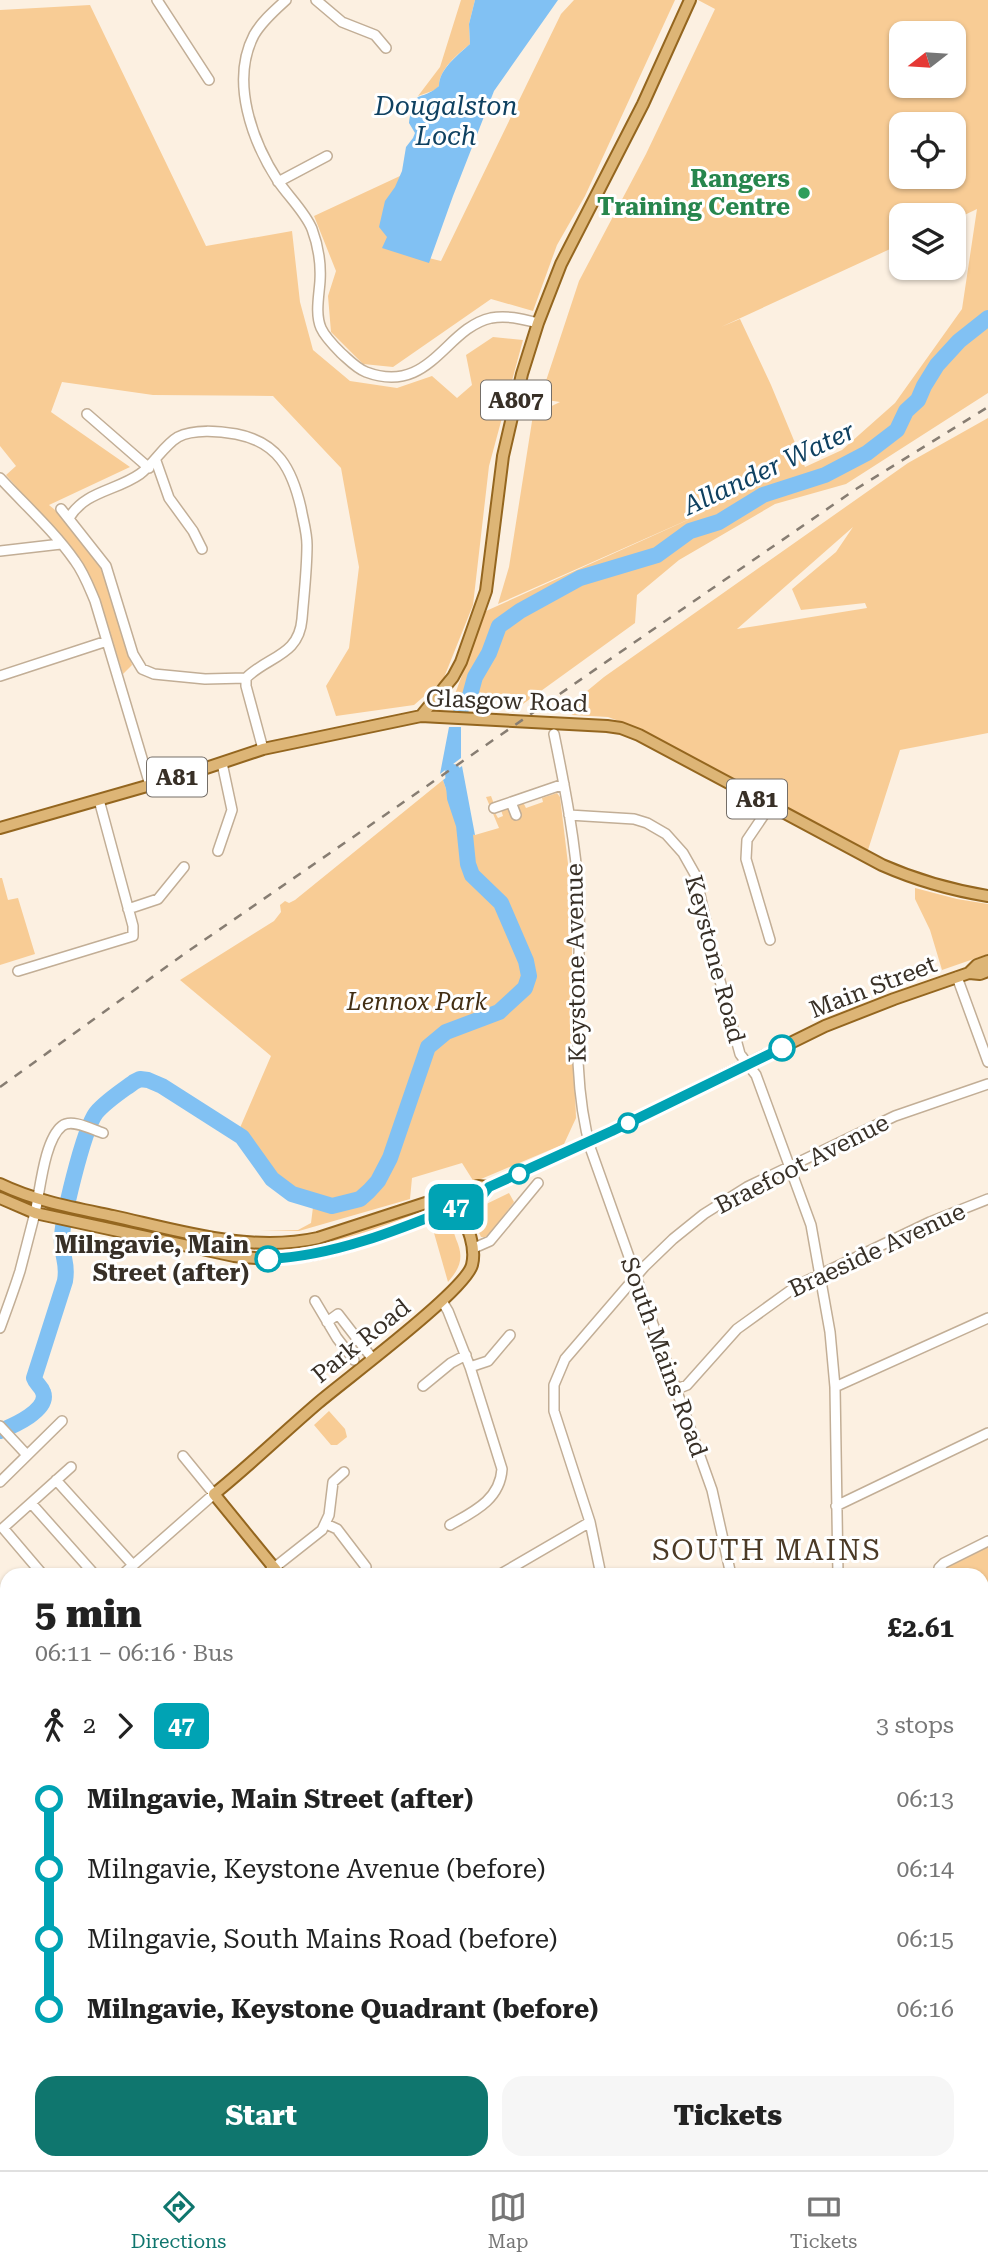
<!DOCTYPE html>
<meta charset="utf-8">
<style>
:root{--surface:#fff;--page:#f6f6f6;--text:#222;--muted:#767676;--line:#e0e0e0;--accent:#0f766e}
body{margin:0;font-family:"Roboto Serif",serif;background:var(--page);color:var(--text);height:100vh;display:flex;flex-direction:column;font-size:26px;white-space:nowrap}
*{box-sizing:border-box;margin:0}
p{font-size:23px;color:var(--muted)}
.icon{flex:none;width:38px;height:38px;fill:none;stroke:currentColor;stroke-width:2;stroke-linecap:round;stroke-linejoin:round}
.map{position:relative;flex:1;overflow:hidden}
.drawer{position:absolute;left:0px;top:1568px;width:989px;height:602px;display:flex;flex-direction:column;background:var(--surface);border-radius:21px 21px 0 0;box-shadow:0 2px 5px #0004}
.drawer>*{flex:none}
.badge{padding:0 14px;border-radius:10px;font-size:24px;line-height:46px}
.needle{width:46px;rotate:253deg}
.tools{position:absolute;left:889px;top:21px;display:grid;gap:14px}
.tools a{display:grid;place-items:center;width:77px;height:77px;border-radius:14px;background:var(--surface);box-shadow:0 2px 5px #0004;font-size:35px}
.map>.badge{position:absolute;translate:-50% -50%;box-shadow:0 0 0 4px #fff}
.legs{display:flex;align-items:center;gap:10px;height:77px;padding:0 35px;font-size:23px}
.legs p{margin-inline-start:auto}
.headline{display:flex;align-items:center;justify-content:space-between;height:119px;padding:0 35px}
h1{font-size:38px;font-weight:800;line-height:52px}
.action{display:flex;gap:14px;margin-top:auto;padding:14px 35px}
.action a{flex:1;height:80px;border-radius:21px;background:var(--accent);color:#fff;font-size:28px;font-weight:800;line-height:80px;text-align:center}
.action a+a{background:var(--page);color:var(--text)}
ul{padding:0 35px;list-style:none}
li{display:flex;align-items:center;gap:24px;height:70px;font-size:26px}
li i{display:grid;place-items:center;width:10px;height:100%;margin:0 9px;background:currentColor}
li i::after{content:'';width:18px;height:18px;margin:-9px;border:5px solid;border-radius:50%;background:var(--surface)}
li p{margin-inline-start:auto}
li:first-child i{background:linear-gradient(#0000 50%,currentColor 0)}
li:last-child i{background:linear-gradient(currentColor 50%,#0000 0)}
.menu{display:flex;justify-content:space-around;align-items:center;height:98px;border-top:2px solid var(--line);background:var(--surface);font-size:19px;color:var(--muted)}
.menu a{display:grid;justify-items:center;gap:4px}
.menu .on{color:var(--accent)}
.map>svg:first-child{display:block}
.green{fill:#f8cc95;fill-rule:evenodd}
.water{fill:#81c1f3}
.lines{fill:none;stroke-linecap:round;stroke-linejoin:round}
.stream{stroke:#81c1f3;stroke-width:2.5}
.river{stroke:#81c1f3;stroke-width:16}
.minor-casing{stroke:#c2ae96;stroke-width:12}
.major-casing{stroke:#94661f;stroke-width:14}
.minor{stroke:#fff;stroke-width:9}
.major{stroke:#ddb576;stroke-width:10}
.rail{stroke:#877d72;stroke-width:2.5;stroke-dasharray:9 9;stroke-linecap:butt}
.line-1-casing{stroke:#fff;stroke-width:16}
.line-1{stroke:#00a3b4;stroke-width:10}
.leisure-dot{fill:#2e9e5b;stroke:#fff;stroke-width:2.5}
.stop-1-dot{fill:#fff;stroke:#00a3b4;stroke-width:3.5}
.labels{text-anchor:middle;stroke-width:6;stroke-linejoin:round;paint-order:stroke}
.shield{fill:#fff;stroke:#746e68;stroke-width:2}
.shield-label{font-size:23px;font-weight:bold;fill:#383027}
.leisure-label{font-size:24px;font-weight:bold;fill:#27864d;stroke:#fff;text-anchor:end}
.street-label{font-size:24px;fill:#383027;stroke:#fff}
.park-label{font-size:24px;font-style:italic;fill:#432f14;stroke:#fff}
.stop-label{font-size:24px;font-weight:bold;fill:#383027;stroke:#fff;text-anchor:end}
.water-label{font-size:26px;font-style:italic;fill:#0f4161;stroke:#fff}
.quarter-label{font-size:28px;letter-spacing:2px;fill:#4b3a26;stroke:#fff}
</style>
<div class="map">
<svg width="988" height="2170" viewBox="0 0 988 2170">
<rect width="100%" height="100%" fill="#fcf0e1"/>
<path class="green" d="M 461,0 L 475,0 L 469,24 L 470,44 C 458,54 439,69 439,86 L 435,90 L 418,96 L 440,67 Z
M 574,0 L 675,0 L 585,196 L 557,245 L 533,311 L 491,299 L 393,367 L 363,364 L 331,332 L 328,296 L 336,271 L 314,216 L 400,176 L 396,250 L 441,261 L 561,14 Z
M 698,0 L 988,0 L 988,393 L 846,484 L 775,504 L 679,560 L 637,595 L 635,623 L 516,709 L 480,692 L 469,711 L 449,710 L 486,611 L 710,510 L 498,604 L 509,567 L 533,415 L 560,402 L 540,399 L 579,281 L 646,154 L 715,9 ZM 901,33 L 954,33 L 954,86 L 901,86 ZM 954,124 L 954,177 L 901,177 L 901,124 ZM 977,209 L 962,309 L 895,403 L 842,450 L 805,467 L 771,385 L 740,319 L 721,327 L 901,244 L 901,215 L 954,215 L 954,220 Z
M 90,5 L 206,246 L 292,231 L 300,302 L 313,350 L 350,381 L 397,388 L 432,376 L 457,398 L 472,385 L 466,355 L 493,337 L 523,340 L 489,466 L 473,605 L 443,680 L 414,705 L 336,716 L 326,686 L 349,648 L 359,567 L 341,468 L 273,396 L 153,395 L 62,382 L 51,412 L 130,467 L 49,505 C 72,523 94,550 106,577 C 118,602 124,638 132,665 L 123,674 L 99,598 L 79,559 L 6,475 L 16,466 L 0,446 L 0,10 Z
M 988,418 L 988,733 L 900,750 L 868,850 L 632,726 L 608,717 L 572,715 L 569,706 L 604,677 L 908,463 ZM 853,527 L 836,552 L 792,589 L 801,610 L 865,603 L 867,608 L 737,629 Z
M 443,780 L 461,833 L 475,835 L 499,828 L 486,797 L 491,796 L 494,804 L 491,806 L 498,818 L 503,816 L 501,810 L 508,810 L 513,817 L 518,811 L 518,806 L 523,802 L 526,808 L 543,802 L 542,798 L 557,793 L 560,797 L 572,897 L 572,1004 L 576,1118 L 564,1144 L 474,1182 L 462,1163 L 412,1178 L 410,1199 L 299,1231 L 260,1231 L 298,1230 L 311,1223 L 313,1207 L 277,1191 L 239,1130 L 271,1056 L 180,980 L 274,921 L 281,912 L 280,905 L 285,901 L 289,903 L 295,900 Z
M 0,878 L 2,878 L 8,900 L 18,898 L 35,954 L 0,965 Z
M 915,888 L 957,899 L 988,904 L 988,954 L 942,970 L 930,930 L 915,899 Z
M 509,1193 L 514,1202 L 488,1237 L 481,1237 L 473,1220 L 472,1213 L 476,1209 Z
M 431,1207 L 433,1211 L 332,1245 L 331,1240 Z
M 442,1222 L 448,1223 C 452,1228 454,1232 456,1239 C 464,1257 461,1267 448,1282 L 432,1226 Z
M 329,1411 L 345,1429 L 347,1437 L 337,1445 L 331,1445 L 314,1425 Z
M 988,1546 L 988,1614 L 982,1614 L 982,1575 L 941,1575 L 945,1567 Z
M 988,1892 L 988,1987 L 982,1994 L 982,1901 Z
M 634,2163 L 775,2163 L 775,2170 L 637,2170 Z"/>
<path class="water" d="M 475,0 L 558,0 L 494,91 L 453,196 L 429,263 L 382,248 L 387,237 L 379,227 L 385,201 L 395,187 L 402,171 L 406,147 L 413,138 L 415,133 L 409,123 C 415,85 418,104 439,86 C 439,69 458,55 470,44 L 469,24 Z
M 449,727 L 461,727 L 461,758 L 440,774 Z
M 462,766 L 475,835 L 461,833 L 443,780 Z"/>
<g class="lines">
<path class="stream" d="M 982,1925 L 988,1923
M 776,2170 L 776,2163"/>
<path class="river" d="M 461,708 L 469,699 L 475,677 L 489,653 L 499,626 L 520,611 L 580,578 L 657,555 L 690,531 L 719,522 L 763,495 L 825,475 L 867,453 L 897,430 L 906,411 L 918,400 L 924,386 L 937,365 L 959,341 L 988,318
M 0,1431 C 13,1426 50,1410 43,1392 C 41,1386 36,1384 34,1378 L 65,1281 C 68,1264 63,1260 62,1244 C 60,1224 84,1129 96,1113 C 106,1101 122,1091 134,1082 L 140,1079 L 148,1080 L 162,1086 L 242,1137 L 272,1179 L 292,1194 L 332,1206 L 360,1199 L 369,1191 L 378,1181 L 390,1158 L 428,1047 L 446,1032 L 499,1012 L 525,988 L 529,976 L 526,961 L 501,903 L 472,875 L 468,864 L 464,825 L 455,798 L 453,772
M 0,1636 L 7,1641
M 0,1748 L 7,1748"/>
<g class="minor-casing">
<path id="minor" d="M 157,0 L 209,80
M 286,0 C 275,10 262,21 254,35 C 230,81 252,141 278,181 C 288,196 305,212 312,229 C 318,245 321,264 320,281 C 319,296 315,314 321,328 C 325,337 334,346 341,353 C 349,360 356,368 366,372 C 430,396 445,328 491,318 C 507,315 522,319 538,323
M 316,0 L 342,22 L 375,35 L 386,48
M 278,182 L 327,156
M 87,414 L 149,468
M 156,461 L 169,498 L 193,531 L 202,549
M 0,478 C 25,505 54,531 75,561 C 84,573 89,587 95,601 L 150,785
M 61,509 L 106,566 L 133,654 L 142,669 L 154,674 L 205,679 L 246,678
M 69,518 C 85,491 116,491 140,474 C 154,464 164,445 178,437 C 193,429 219,431 236,434 C 278,442 292,469 301,508 C 303,520 307,532 307,545 C 307,569 304,594 302,619 C 299,656 268,656 246,678 L 246,686 L 263,749
M 0,551 L 61,544
M 0,676 L 107,641
M 554,734 C 565,788 576,844 579,899 C 582,983 568,1069 591,1150 L 712,1490 L 731,1575
M 511,802 L 516,815
M 770,806 L 747,840 L 746,859 L 770,940
M 494,808 L 564,784
M 569,815 L 634,819 L 647,823 L 666,834 L 683,853 L 696,876 L 713,955 L 740,1054 L 756,1075 L 811,1225 L 830,1332 L 835,1387 L 838,1575
M 218,851 L 232,810 L 222,763
M 128,909 L 158,899 L 184,867
M 18,971 L 133,936 L 133,926 L 99,800
M 957,977 L 988,1062
M 474,1248 L 490,1241 L 538,1183
M 315,1301 L 337,1338 L 354,1360
M 442,1301 L 448,1311 L 470,1367 L 502,1469 C 500,1500 473,1512 450,1525
M 327,1322 L 338,1314 L 372,1358
M 0,1328 C 7,1309 14,1290 20,1271 C 25,1252 30,1233 35,1213 C 40,1192 44,1140 62,1126 C 72,1118 93,1130 103,1133
M 470,1367 L 488,1361 L 510,1335
M 423,1386 L 451,1363 L 466,1355
M 835,1387 L 988,1318
M 677,1389 L 687,1385 L 737,1329 L 798,1285 L 930,1222 L 988,1199
M 0,1426 L 27,1455
M 56,1480 L 133,1565
M 0,1482 L 62,1421
M 31,1503 L 95,1575
M 836,1506 L 988,1433
M 326,1524 L 337,1529 L 366,1567
M 43,1575 L 3,1528 L 71,1467
M 122,1575 L 214,1494 L 183,1456
M 265,1575 L 322,1530 L 329,1515 L 333,1482 L 344,1472
M 499,1575 L 590,1522
M 601,1575 L 590,1522 L 554,1411 L 554,1385 L 565,1359 L 644,1267 L 673,1239 L 704,1214 L 747,1187 L 895,1116 L 988,1084
M 938,1575 L 939,1568 L 944,1563 L 988,1541
M 982,1618 L 988,1618
M 0,1774 L 7,1770
M 982,1806 L 988,1796
M 0,1813 L 7,1830
M 0,1999 L 7,1999
M 982,2093 L 988,2110
M 38,2163 L 38,2170
M 136,2163 L 136,2170
M 403,2163 L 404,2170
M 541,2163 L 544,2170
M 786,2163 L 786,2170
M 450,2170 L 476,2163"/>
</g>
<g class="major-casing">
<path id="major" d="M 421,716 L 453,677 L 461,662 L 486,591 L 503,456 L 522,374 L 538,323 L 561,264 L 643,104 L 690,0
M 0,828 L 182,776 L 263,749 L 421,716 L 607,726 L 621,728 L 639,735 L 882,865 C 916,880 951,890 988,896
M 969,973 L 980,974 L 988,971
M 0,1184 C 35,1201 75,1208 113,1216 C 180,1231 250,1253 318,1238 L 478,1186 L 489,1187
M 0,1198 L 35,1213 L 234,1256 C 250,1258 266,1259 282,1258 C 344,1255 424,1219 482,1196 L 489,1187 L 612,1131 L 825,1026 L 894,999 L 969,973 L 977,965 L 988,961
M 280,1575 L 214,1494 C 250,1465 283,1433 318,1403 C 346,1379 465,1291 472,1265 C 478,1242 461,1215 453,1194
M 567,2163 L 570,2170"/>
</g>
<use href="#minor" class="minor"/>
<use href="#major" class="major"/>
<path class="rail" d="M 0,1087 L 187,952 L 856,489 L 988,407"/>
</g>
<g class="lines">
<g class="line-1-casing">
<path id="line-1" d="M 268,1259 C 342,1256 414,1223 482,1196 L 489,1187 L 612,1131 L 782,1048"/>
</g>
<use href="#line-1" class="line-1"/>
</g>
<circle class="leisure-dot" cx="804" cy="193" r="7"/>
<g class="stop-1-dot">
<circle cx="782" cy="1048" r="12"/>
<circle cx="628" cy="1123" r="9"/>
<circle cx="519" cy="1174" r="9"/>
<circle cx="268" cy="1259" r="12"/>
</g>
<g class="labels">
<g class="shield">
<rect x="481" y="380.5" width="70" height="39" rx="5"/>
<rect x="147" y="757.5" width="60" height="39" rx="5"/>
<rect x="727" y="779.5" width="60" height="39" rx="5"/>
</g>
<g class="shield-label">
<text x="516" y="408">A807</text>
<text x="177" y="785">A81</text>
<text x="757" y="807">A81</text>
</g>
<g class="leisure-label">
<text x="790" y="187">Rangers<tspan x="790" dy="28">Training Centre</tspan></text>
</g>
<g class="street-label">
<text transform="translate(507 701) rotate(2)" y="8">Glasgow Road</text>
<text transform="translate(715 959) rotate(75)" y="8">Keystone Road</text>
<text transform="translate(576 963) rotate(-91)" y="8">Keystone Avenue</text>
<text transform="translate(873 987) rotate(-21)" y="8">Main Street</text>
<text transform="translate(802 1164) rotate(-27)" y="8">Braefoot Avenue</text>
<text transform="translate(877 1250) rotate(-25)" y="8">Braeside Avenue</text>
<text transform="translate(361 1341) rotate(-39)" y="8">Park Road</text>
<text transform="translate(664 1357) rotate(70)" y="8">South Mains Road</text>
</g>
<g class="park-label">
<text x="417" y="1010">Lennox Park</text>
</g>
<g class="stop-label">
<text x="249" y="1253">Milngavie, Main<tspan x="249" dy="28">Street (after)</tspan></text>
</g>
<g class="water-label">
<text x="446" y="115">Dougalston<tspan x="446" dy="30">Loch</tspan></text>
<text transform="translate(769 468) rotate(-25)" y="9">Allander Water</text>
</g>
<g class="quarter-label">
<text x="767" y="1560">SOUTH MAINS</text>
</g>
</g>
</svg>
<div class="tools">
<a><svg class="needle" viewBox="-14 -14 28 28"><path d="M0-13l5 13h-10z" fill="#e53935"/><path d="M0 13l5-13h-10z" fill="#767676"/></svg></a>
<a><svg class="icon" aria-label="locate" viewBox="0 0 24 24"><circle cx="12" cy="12" r="6"/><path d="M12 2v4M12 18v4M2 12h4M18 12h4"/></svg></a>
<a><svg class="icon" aria-label="layers" viewBox="0 0 24 24"><path d="M12 4l9 5-9 5-9-5zM3 14l9 5 9-5"/></svg></a>
</div>
<b class="badge" style="left:456px;top:1207px;background:#00a3b4;color:#fff">47</b>
<section class="drawer">
<div class="headline"><div><h1>5 min</h1><p>06:11 – 06:16 · Bus</p></div><b>£2.61</b></div>
<div class="legs"><svg class="icon" aria-label="walk" viewBox="0 0 24 24"><circle cx="13" cy="4" r="2"/><path d="M13 8l-2 6 4 7M11 14l-3 7M7 12l3-4h3l4 4"/></svg>2<svg class="icon" aria-label="forward" viewBox="0 0 24 24"><path d="M9 5l7 7-7 7"/></svg><b class="badge" style="background:#00a3b4;color:#fff">47</b><p>3 stops</p></div>
<ul>
<li><i style="color:#00a3b4"></i><b>Milngavie, Main Street (after)</b><p>06:13</p></li>
<li><i style="color:#00a3b4"></i><span>Milngavie, Keystone Avenue (before)</span><p>06:14</p></li>
<li><i style="color:#00a3b4"></i><span>Milngavie, South Mains Road (before)</span><p>06:15</p></li>
<li><i style="color:#00a3b4"></i><b>Milngavie, Keystone Quadrant (before)</b><p>06:16</p></li>
</ul>
<div class="action"><a>Start</a><a>Tickets</a></div>
</section>
</div>
<nav class="menu">
<a class="on"><svg class="icon" aria-label="directions" viewBox="0 0 24 24"><path d="M12 3l9 9-9 9-9-9zM9 14v-3h6M13 9l2 2-2 2"/></svg>Directions</a>
<a><svg class="icon" aria-label="map" viewBox="0 0 24 24"><path d="M3 6l6-2 6 2 6-2v14l-6 2-6-2-6 2zM9 4v14M15 6v14"/></svg>Map</a>
<a><svg class="icon" aria-label="tickets" viewBox="0 0 24 24"><path d="M3 7h18v10H3zM15 7v10"/></svg>Tickets</a>
</nav>
